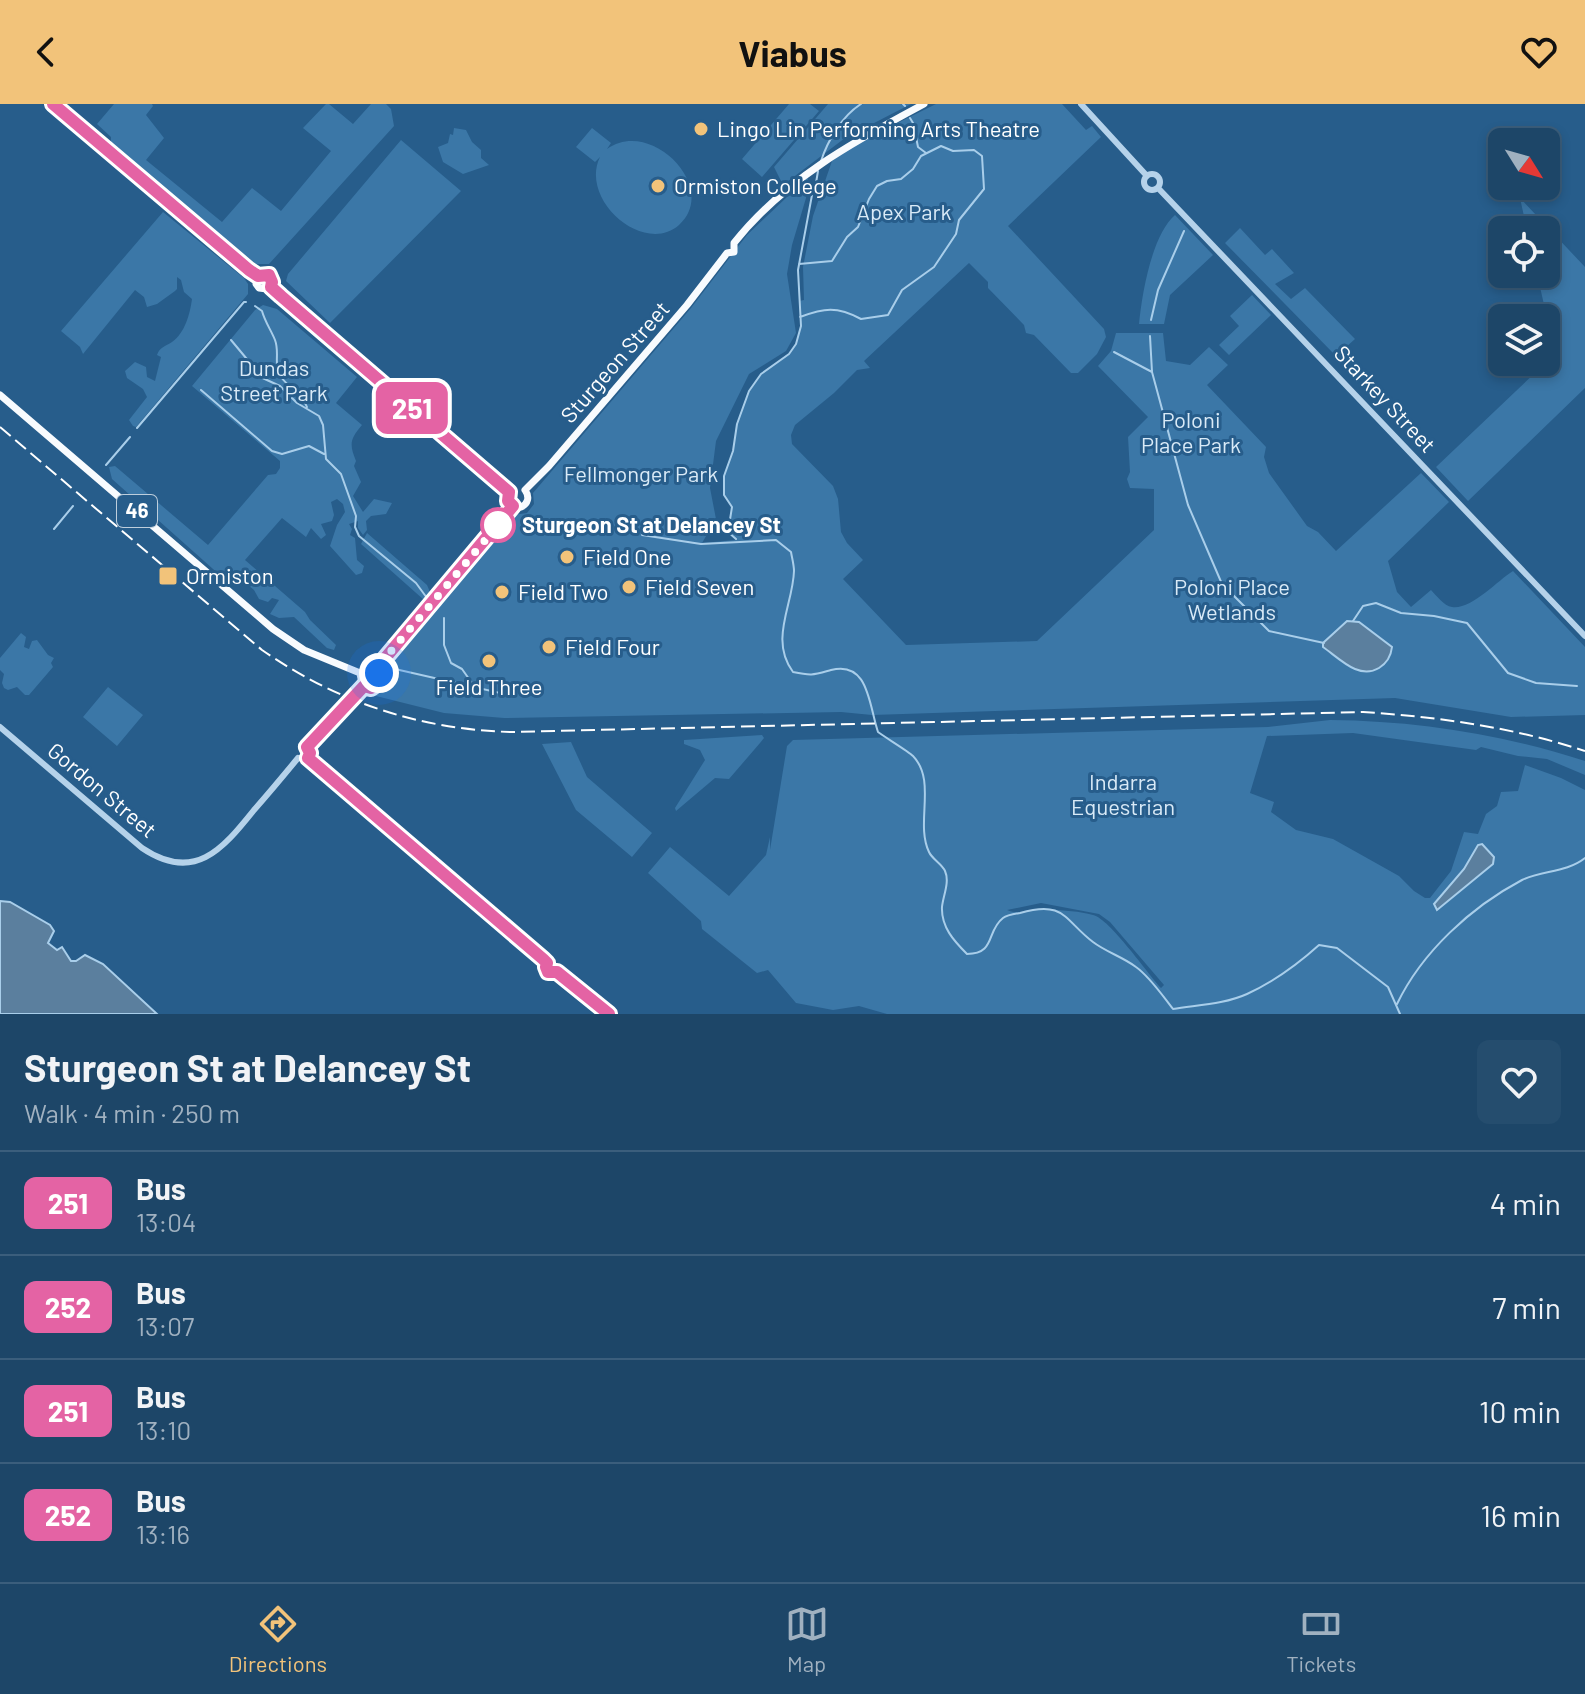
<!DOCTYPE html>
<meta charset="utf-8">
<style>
:root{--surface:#1d4668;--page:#254d6e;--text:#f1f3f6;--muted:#a0b1c0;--line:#3b5e7c;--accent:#f2c37a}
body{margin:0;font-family:Barlow,sans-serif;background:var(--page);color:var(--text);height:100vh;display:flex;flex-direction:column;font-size:30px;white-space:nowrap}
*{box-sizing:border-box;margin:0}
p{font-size:26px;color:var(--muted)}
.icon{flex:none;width:44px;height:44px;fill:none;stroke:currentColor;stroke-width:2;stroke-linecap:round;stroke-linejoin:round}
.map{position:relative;height:910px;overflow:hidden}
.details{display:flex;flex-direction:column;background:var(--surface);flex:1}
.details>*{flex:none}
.badge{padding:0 16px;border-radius:12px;font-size:28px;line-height:52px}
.needle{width:52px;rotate:127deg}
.tools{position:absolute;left:1488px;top:24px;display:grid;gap:16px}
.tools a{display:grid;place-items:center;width:72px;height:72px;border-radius:12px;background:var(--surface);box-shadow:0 4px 12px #0003,0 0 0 2px var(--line);font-size:40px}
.you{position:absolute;width:40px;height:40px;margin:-20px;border:6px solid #fff;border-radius:50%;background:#1a73e8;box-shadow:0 0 0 12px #1a73e833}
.map>.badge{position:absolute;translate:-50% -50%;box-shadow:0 0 0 4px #fff}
.round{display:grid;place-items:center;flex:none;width:84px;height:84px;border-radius:12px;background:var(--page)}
.head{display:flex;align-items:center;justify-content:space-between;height:136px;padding:0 24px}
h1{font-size:38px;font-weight:700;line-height:60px}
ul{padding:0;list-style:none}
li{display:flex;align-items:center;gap:24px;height:104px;padding:0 24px;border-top:2px solid var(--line)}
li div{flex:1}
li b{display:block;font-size:30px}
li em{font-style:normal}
li .badge{min-width:88px;font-weight:700;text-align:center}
header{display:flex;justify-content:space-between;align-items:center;height:104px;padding:0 24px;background:var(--accent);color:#111;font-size:36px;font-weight:700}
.tab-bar{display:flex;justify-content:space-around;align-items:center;height:112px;border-top:2px solid var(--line);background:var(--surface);font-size:22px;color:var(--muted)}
.tab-bar a{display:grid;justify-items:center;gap:4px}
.tab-bar .active{color:var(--accent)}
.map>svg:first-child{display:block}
.green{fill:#3b77a7;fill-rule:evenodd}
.water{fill:#5b7f9e;stroke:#a9ceea;stroke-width:2}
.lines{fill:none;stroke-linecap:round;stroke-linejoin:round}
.stream{stroke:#a9ceea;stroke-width:2}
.minor{stroke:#b5d2ea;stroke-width:6}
.major{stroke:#f8fbfe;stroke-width:7}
.rail{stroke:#fff;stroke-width:2;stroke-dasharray:14 6;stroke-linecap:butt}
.line-casing{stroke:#fff;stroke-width:18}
.line{stroke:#e463a4;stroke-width:12}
.walk{stroke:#fff;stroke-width:8;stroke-dasharray:0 14.4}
.poi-dot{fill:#f2c37a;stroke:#275d8b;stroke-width:3}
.stop-dot{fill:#fff;stroke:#e463a4;stroke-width:4}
.labels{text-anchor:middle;stroke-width:6;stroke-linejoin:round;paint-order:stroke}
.shield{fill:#275d8b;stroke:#becedc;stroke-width:2}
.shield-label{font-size:20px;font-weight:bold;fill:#fff}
.poi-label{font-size:22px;fill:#fff;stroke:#275d8b;text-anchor:start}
.park-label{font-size:22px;fill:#d9eaf7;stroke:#275d8b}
.street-label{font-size:22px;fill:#fff;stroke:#275d8b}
.stop-label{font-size:22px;font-weight:bold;fill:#fff;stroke:#275d8b;text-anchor:start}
</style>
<header><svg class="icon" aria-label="back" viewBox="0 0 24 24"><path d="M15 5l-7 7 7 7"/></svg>Viabus<svg class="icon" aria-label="heart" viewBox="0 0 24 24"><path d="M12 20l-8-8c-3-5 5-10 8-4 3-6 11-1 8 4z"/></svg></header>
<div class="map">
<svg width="1585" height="910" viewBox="0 0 1585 910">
<rect width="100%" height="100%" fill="#275d8b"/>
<path class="green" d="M 114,0 L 152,0 L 153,2 L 146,11 L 164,34 L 146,56 L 222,118 L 252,84 L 281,107 L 331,47 L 303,24 L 326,0 L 329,0 L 353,20 L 371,0 L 386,0 L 391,5 L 394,22 L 269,160 L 256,160 L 111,39 L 111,33 L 97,20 Z
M 789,0 L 810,0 L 819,7 L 762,73 L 742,55 Z
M 828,0 L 911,0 L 845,34 L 783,81 L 774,63 Z
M 936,0 L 1062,0 L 1086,26 L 1092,22 L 1101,33 L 1008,122 L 1104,225 L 1106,233 L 1097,250 L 1078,269 L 1071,269 L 1034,231 L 1026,229 L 1024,221 L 988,184 L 988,178 L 969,159 L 864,257 L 870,264 L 857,266 L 834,289 L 795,321 L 791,331 L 792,340 L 833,382 L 838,395 L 841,428 L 847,439 L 863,456 L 843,475 L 906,541 L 1037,537 L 1154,426 L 1154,385 L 1130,384 L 1127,375 L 1130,368 L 1128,333 L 1148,313 L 1098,262 L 1111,247 L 1116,229 L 1163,229 L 1166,257 L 1190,261 L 1209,243 L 1228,261 L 1207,281 L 1266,343 L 1264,353 L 1269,369 L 1307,422 L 1318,428 L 1336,447 L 1421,369 L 1449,398 L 1388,457 L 1397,488 L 1411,503 L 1431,486 C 1436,491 1444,502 1452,503 C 1471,506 1497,477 1513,467 L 1585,543 L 1585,611 L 1511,613 L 1395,594 L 872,611 L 841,608 L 504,614 L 444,609 L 372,591 C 381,584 385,579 383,567 L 513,411 L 527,409 L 534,400 L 533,389 L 691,204 L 747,131 L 808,73 L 806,94 L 792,141 L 787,170 L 796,229 L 786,247 L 749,270 L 716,337 L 710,384 L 716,415 L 702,439 L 736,436 L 728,428 L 732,404 L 724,391 L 724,372 L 733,347 L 737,320 L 749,287 L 761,270 L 789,250 L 796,240 L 801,222 L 799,197 L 804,196 L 803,163 L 813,112 L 832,57 L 855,40 Z
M 454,24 L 466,26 L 472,38 L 481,46 L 481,54 L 489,61 L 463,70 L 443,58 L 438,43 L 448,39 L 450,30 L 453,31 Z
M 592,24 L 611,39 L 607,45 C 651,13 720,84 679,121 C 644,152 579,96 600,53 L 595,58 L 576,43 Z
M 401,36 L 461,87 L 330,219 L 286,177 L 288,170 Z
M 1520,94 L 1585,163 L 1585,284 L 1468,397 L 1436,363 L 1558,247 L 1546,233 L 1548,218 L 1537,170 L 1546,170 L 1546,126 L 1527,126 Z
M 163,108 L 244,174 L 248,180 L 248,190 L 136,323 L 133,322 L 129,316 L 147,293 L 143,285 L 127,274 L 125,267 L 135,258 L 146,263 L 147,273 L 155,277 L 161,253 L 157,251 C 160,243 164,243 172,238 C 185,229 190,210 192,195 L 184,188 L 181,176 L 177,173 L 177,185 L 175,187 L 157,200 L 147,203 L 144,193 L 135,186 L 83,250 L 80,243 L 61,227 Z
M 1175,111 L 1213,151 L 1170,191 L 1164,220 L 1139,220 C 1142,189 1152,131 1175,111 Z
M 1240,124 L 1265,151 L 1272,145 L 1294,169 L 1275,180 L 1291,195 L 1305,184 L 1355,235 L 1336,252 L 1225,139 Z
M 1252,191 L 1271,211 L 1229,251 L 1219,241 L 1239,222 L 1230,212 Z
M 263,201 L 277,205 L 357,273 L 336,299 L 362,321 C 350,335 349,340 356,357 L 354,362 L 361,378 L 353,392 L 363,408 L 374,395 L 392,399 L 386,410 L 371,412 L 366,417 L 367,426 L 363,431 L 358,424 L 358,417 L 349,420 L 352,425 L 350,431 L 355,434 L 357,456 L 364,462 L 362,469 L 356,471 L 330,442 L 337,421 L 345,408 L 343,400 L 337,395 L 331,398 L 334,411 L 332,417 L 321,420 L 326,431 L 321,435 L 311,424 L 306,433 L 282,414 L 245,456 L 305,508 L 310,516 L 336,541 L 334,546 L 327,544 L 294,513 L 279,514 L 270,510 L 279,496 L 272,494 L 268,498 L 259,495 L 254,486 L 241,475 L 231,481 L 112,375 L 109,363 L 115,362 L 208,441 L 268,371 L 276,370 L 280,364 L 280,357 L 192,282 L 255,206 Z
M 367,429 L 427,481 L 430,488 L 424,496 L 361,440 Z
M 21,529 L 26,533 L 24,543 L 29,545 L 32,537 L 37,536 L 48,551 L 54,554 L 51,559 L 53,563 L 29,591 L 25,591 L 17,583 L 8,586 L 4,584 L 2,579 L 4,570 L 0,566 L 0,554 Z
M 108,583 L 143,611 L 117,642 L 83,613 Z
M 1330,616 C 1418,617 1501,630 1585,657 L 1585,671 L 1547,655 L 1518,652 L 1481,643 L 1476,646 L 1353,629 L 1267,632 L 1250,689 L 1274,698 L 1271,708 L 1296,726 L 1333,735 L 1399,772 L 1414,787 L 1425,794 L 1430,794 L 1451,767 L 1464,728 L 1478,730 L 1486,710 L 1497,702 L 1501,688 L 1518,687 L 1525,661 L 1561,674 L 1585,686 L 1585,910 L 887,910 L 859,902 L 833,906 L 796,899 L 768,866 L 757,869 L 702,825 L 701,817 L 648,769 L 670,743 L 729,792 L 766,751 L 770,733 L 770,746 L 787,642 L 793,636 L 1268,623 ZM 1041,799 L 1099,810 L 1110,818 L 1164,881 L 1161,884 C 1147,869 1110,815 1093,811 C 1080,807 1063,807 1050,805 C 1034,803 1021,812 1007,806 Z
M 762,631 L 764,634 L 760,639 L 729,675 L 715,674 L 676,707 L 675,704 L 705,656 L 700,646 L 684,640 L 684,636 Z
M 571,638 L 587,673 L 652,729 L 632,753 L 576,706 L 542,640 Z"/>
<path class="water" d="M 1347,517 L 1359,518 L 1392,543 C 1391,552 1387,559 1379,564 C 1359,576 1340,555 1323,543 L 1323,539 Z
M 1482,740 L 1494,753 L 1493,760 L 1437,806 L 1434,800 L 1464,765 L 1478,741 Z
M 0,797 L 10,798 L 50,821 L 54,827 L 48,839 L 57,846 L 62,843 L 71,857 L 76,857 L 85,851 L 103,860 L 157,910 L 0,910 Z"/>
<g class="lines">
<path class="stream" d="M 903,0 L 905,2
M 910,14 L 913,19
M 914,23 L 918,43 L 926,49
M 821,57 C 828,36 842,12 861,0
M 816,79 L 818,67
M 799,160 L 832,157 L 847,133 L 858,123 L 869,95 L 877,82 L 887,77 L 901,75 L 913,65 L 921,52 L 941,42 L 953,47 L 974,46 L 982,52 L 984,85 L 959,116 L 956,130 L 934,163 L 902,186 L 888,211 L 861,215 C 837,202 824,204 800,213
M 255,202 L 262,207 C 265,218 271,226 275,236 C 280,249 273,261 281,273 C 289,284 302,290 307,303
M 1151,216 L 1158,186 L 1184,127
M 1150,232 L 1152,268 L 1188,401 L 1222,480 L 1269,527 L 1324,539
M 231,236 L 251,260 L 256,271 L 280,282 L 297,299 L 319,312 L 323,321 L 326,355 L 341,370 L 356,412 L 355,423 L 359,432 L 416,479 L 427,494
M 1114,248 L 1152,268
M 201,286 L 272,347 L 282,350 L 309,342 L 324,350
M 137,324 L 244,198 L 246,198
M 106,361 L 130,333
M 54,425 L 73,402
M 642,431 L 701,440 L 776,436 L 791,448 C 792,454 794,461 794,467 C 793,501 769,536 793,568 C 812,572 813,571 831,566 C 869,556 869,602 878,628 C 886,634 908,647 913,652 C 937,677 915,719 929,748 C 932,755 942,760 945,767 C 950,778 943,792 942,803 C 941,823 954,837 967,850 C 996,850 986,827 1003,814 C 1007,811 1014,810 1020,809 C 1065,796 1064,816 1093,838 C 1106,848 1123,853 1136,863 C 1150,873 1162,891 1173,905 C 1197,901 1225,900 1247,890 C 1273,878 1298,860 1319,841 L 1337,844 L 1388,883 L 1400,910
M 736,435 L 728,428 L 732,403 L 724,391 L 724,372 L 733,347 L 737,320 L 749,287 L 761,270 L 789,250 L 796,240 L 801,222 L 798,166 L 812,91
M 444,514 L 444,541 L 451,559 L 462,565 L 474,582
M 1353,517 L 1363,502 L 1376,499 L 1401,509 L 1434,512 L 1467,519 L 1508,569 L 1536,579 L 1577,582
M 395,565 L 513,592
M 1397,900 C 1422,848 1471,803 1522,776 C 1542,766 1566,769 1585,754"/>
<path class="minor" d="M 1081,0 L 1147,72
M1144 78a8 8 0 1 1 16 0a8 8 0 1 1-16 0Z
M 1158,84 L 1585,532
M 0,623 L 142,744 C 194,779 222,746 254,706 C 269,689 284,671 298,654
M 307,643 L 364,582
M 298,654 L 308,654 L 310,649 L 307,643"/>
<path class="major" d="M 53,0 L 258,172
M 258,172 L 256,180 L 259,184 L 267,185 L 271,183
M 258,172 L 269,171 L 272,175 L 271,183
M 271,183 L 509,388
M 0,291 L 273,525 L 304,546 L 360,569
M 525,386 L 549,362 L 687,201 L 727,149 L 734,148 L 734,139 C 785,75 853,38 924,0
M 513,402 L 521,403 C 528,400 530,393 525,386
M 376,565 L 513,402
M 360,569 L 362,580 L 371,584 L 379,577 L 379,569 L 376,565"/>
<path class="rail" d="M 0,323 L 262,546 C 337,598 418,625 510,628 L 1363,608 C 1439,613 1512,623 1585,647"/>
</g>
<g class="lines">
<g class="line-casing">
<path id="line" d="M 53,0 L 249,166 L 258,172 L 269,171 L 272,178 L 271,183 L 281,192 L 509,388 L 508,397 L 513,402 L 376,565 L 380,572 L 378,579 L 371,584 L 364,582 L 307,643 L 310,649 L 308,654 L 543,855 L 547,859 L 546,863 L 548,868 L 557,868 L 609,910"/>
</g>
<use href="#line" class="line"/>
<path class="walk" d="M 379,569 L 376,565 L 498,421"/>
</g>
<g class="poi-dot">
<circle cx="701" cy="25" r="8"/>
<circle cx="658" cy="82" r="8"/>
<circle cx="567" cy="453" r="8"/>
<rect x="158" y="462" width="20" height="20" rx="4"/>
<circle cx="629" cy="483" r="8"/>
<circle cx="502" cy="488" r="8"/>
<circle cx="549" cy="543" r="8"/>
<circle cx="489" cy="557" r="8"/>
</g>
<circle class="stop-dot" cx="498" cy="421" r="16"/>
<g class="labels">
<rect class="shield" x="117" y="391" width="40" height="32" rx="6"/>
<g class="shield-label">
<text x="137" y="414">46</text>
</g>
<g class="poi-label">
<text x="717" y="33">Lingo Lin Performing Arts Theatre</text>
<text x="674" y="90">Ormiston College</text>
<text x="583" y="461">Field One</text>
<text x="186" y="480">Ormiston</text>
<text x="645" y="491">Field Seven</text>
<text x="518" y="496">Field Two</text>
<text x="565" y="551">Field Four</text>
<text x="489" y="591" text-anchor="middle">Field Three</text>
</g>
<g class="park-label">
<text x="904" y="116">Apex Park</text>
<text x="274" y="272">Dundas<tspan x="274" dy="25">Street Park</tspan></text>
<text x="1191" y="324">Poloni<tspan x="1191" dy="25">Place Park</tspan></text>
<text x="641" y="378">Fellmonger Park</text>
<text x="1232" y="491">Poloni Place<tspan x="1232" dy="25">Wetlands</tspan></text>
<text x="1123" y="686">Indarra<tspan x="1123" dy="25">Equestrian</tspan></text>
</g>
<g class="street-label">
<text transform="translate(615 258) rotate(-49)" y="8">Sturgeon Street</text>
<text transform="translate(1385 295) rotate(47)" y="8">Starkey Street</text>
<text transform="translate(102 686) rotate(40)" y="8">Gordon Street</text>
</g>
<g class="stop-label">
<text x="522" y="429">Sturgeon St at Delancey St</text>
</g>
</g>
</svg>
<div class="tools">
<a><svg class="needle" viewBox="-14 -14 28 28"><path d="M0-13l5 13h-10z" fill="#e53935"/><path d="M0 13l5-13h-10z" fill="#a0b1c0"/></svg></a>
<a><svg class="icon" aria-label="locate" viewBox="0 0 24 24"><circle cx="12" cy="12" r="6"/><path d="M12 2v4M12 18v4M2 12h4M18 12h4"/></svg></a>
<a><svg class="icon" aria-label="layers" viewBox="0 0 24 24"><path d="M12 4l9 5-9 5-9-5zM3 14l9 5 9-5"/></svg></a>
</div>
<div class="you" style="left:379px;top:569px"></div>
<b class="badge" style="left:412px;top:304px;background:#e463a4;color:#fff">251</b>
</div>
<section class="details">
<div class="head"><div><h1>Sturgeon St at Delancey St</h1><p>Walk · 4 min · 250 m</p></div><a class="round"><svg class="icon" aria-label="heart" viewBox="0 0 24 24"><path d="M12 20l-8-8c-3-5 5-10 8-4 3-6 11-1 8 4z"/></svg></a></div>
<ul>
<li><span class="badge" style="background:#e463a4;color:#fff">251</span><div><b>Bus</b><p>13:04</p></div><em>4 min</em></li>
<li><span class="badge" style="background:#e463a4;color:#fff">252</span><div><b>Bus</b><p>13:07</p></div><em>7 min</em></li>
<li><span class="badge" style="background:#e463a4;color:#fff">251</span><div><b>Bus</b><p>13:10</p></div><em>10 min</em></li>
<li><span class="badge" style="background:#e463a4;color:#fff">252</span><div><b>Bus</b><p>13:16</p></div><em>16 min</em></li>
</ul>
</section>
<nav class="tab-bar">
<a class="active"><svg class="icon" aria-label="directions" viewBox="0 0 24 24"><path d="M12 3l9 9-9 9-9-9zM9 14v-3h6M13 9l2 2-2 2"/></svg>Directions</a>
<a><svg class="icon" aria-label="map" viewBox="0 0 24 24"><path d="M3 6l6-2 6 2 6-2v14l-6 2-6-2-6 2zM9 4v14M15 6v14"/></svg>Map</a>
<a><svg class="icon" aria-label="tickets" viewBox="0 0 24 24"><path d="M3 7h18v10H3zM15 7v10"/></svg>Tickets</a>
</nav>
